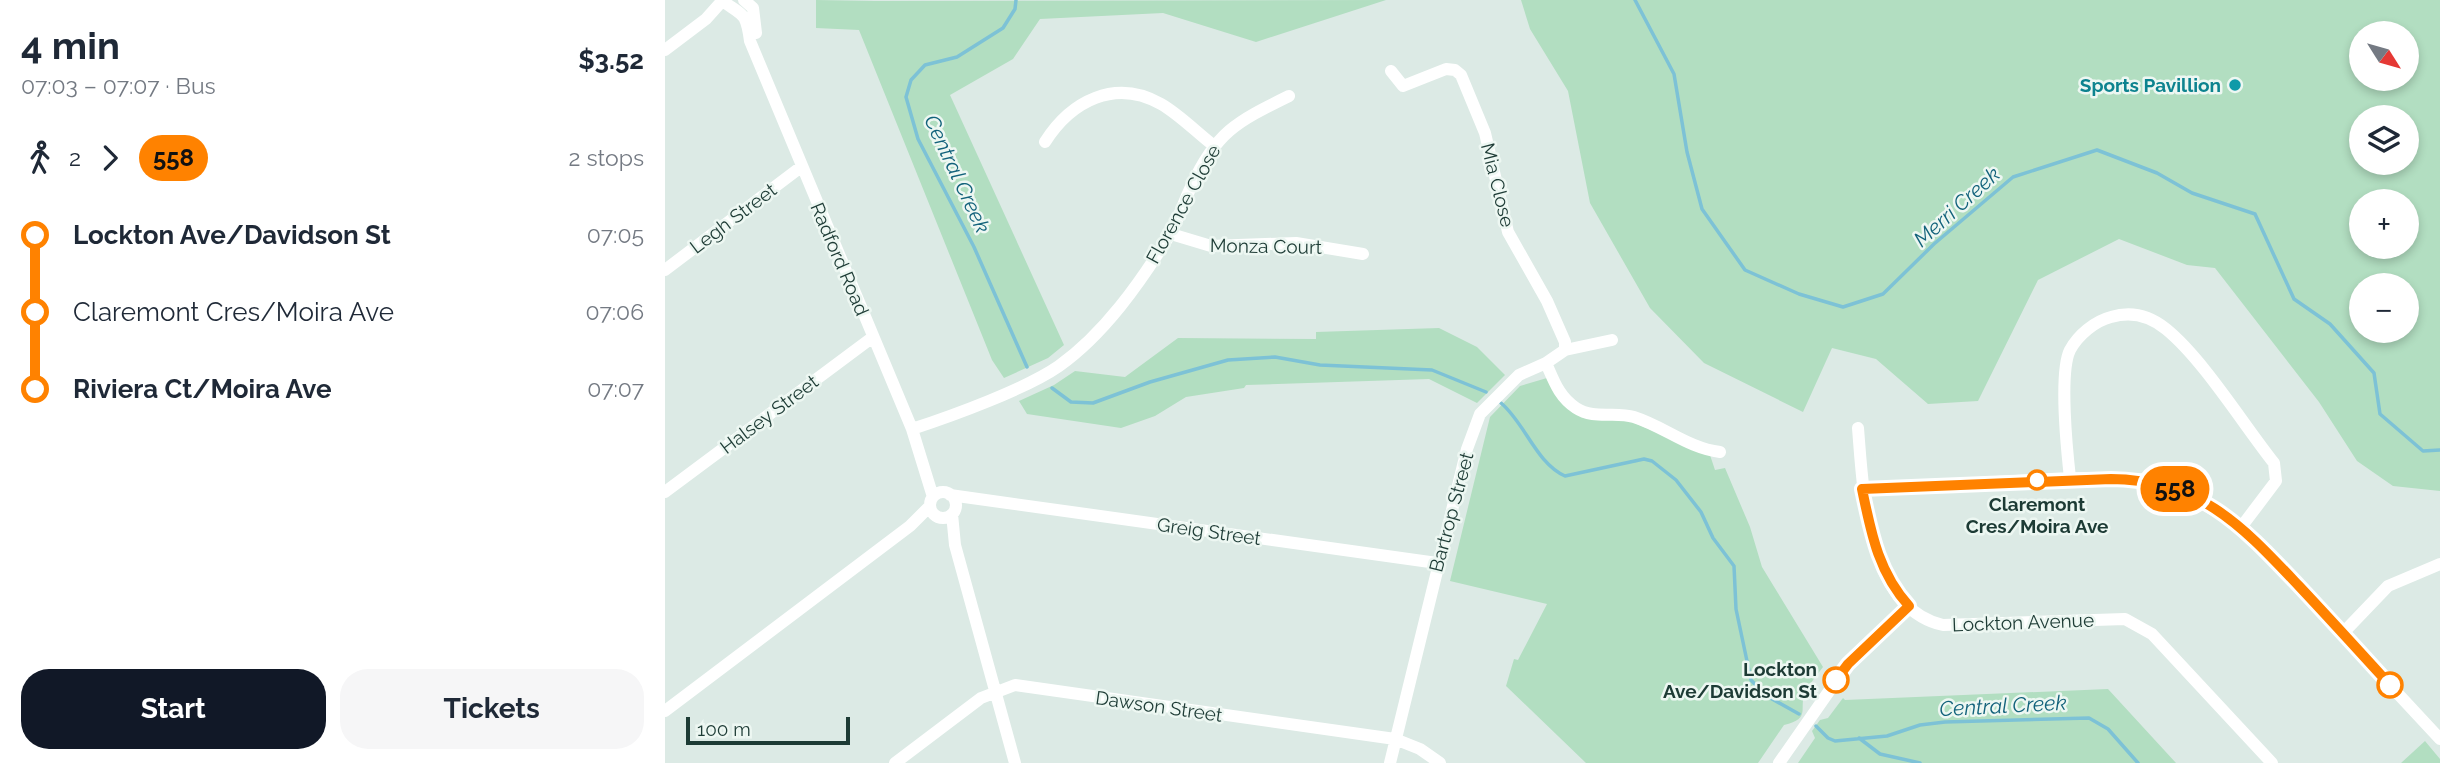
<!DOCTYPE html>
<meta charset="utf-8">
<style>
:root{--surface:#fff;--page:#f6f6f7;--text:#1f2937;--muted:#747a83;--accent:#111827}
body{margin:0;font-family:Raleway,sans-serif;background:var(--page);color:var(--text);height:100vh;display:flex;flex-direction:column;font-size:26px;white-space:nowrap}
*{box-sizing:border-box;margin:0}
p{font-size:23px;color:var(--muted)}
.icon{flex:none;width:38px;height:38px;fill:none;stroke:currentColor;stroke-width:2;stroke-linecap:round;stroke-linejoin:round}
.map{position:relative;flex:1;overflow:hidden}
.panel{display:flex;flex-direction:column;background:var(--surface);width:665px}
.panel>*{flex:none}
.badge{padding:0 14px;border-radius:23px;font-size:24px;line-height:46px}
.needle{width:46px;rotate:127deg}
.fabs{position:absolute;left:1684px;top:21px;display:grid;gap:14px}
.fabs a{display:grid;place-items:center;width:70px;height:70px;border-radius:50%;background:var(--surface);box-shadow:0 4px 10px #0003;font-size:35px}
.scale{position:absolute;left:21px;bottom:18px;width:164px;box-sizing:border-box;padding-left:7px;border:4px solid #1d3b35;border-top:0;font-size:19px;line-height:24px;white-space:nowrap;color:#1d3b35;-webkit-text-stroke:5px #edf7f2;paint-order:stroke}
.map>.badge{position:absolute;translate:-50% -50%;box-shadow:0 0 0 4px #fff}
.legs{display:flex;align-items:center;gap:10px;height:77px;padding:0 21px;font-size:23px}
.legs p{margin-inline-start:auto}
.head{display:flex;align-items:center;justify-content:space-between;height:119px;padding:0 21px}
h1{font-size:38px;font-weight:700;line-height:52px}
.primary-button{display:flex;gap:14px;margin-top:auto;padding:14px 21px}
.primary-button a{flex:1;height:80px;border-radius:28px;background:var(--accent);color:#fff;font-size:28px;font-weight:700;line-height:80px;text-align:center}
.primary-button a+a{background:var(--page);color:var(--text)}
ul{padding:0 21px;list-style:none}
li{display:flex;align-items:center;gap:24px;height:77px;font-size:26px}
li i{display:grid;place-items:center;width:10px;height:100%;margin:0 9px;background:currentColor}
li i::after{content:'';width:18px;height:18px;margin:-9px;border:5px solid;border-radius:50%;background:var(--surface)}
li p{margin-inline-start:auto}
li:first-child i{background:linear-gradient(#0000 50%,currentColor 0)}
li:last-child i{background:linear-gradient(currentColor 50%,#0000 0)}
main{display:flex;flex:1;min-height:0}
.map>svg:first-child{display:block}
.green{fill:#b2dec1;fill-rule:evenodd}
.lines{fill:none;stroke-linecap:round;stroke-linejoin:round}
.stream{stroke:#7dc2d6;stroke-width:3.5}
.minor{stroke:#fff;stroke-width:12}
.line-1-casing{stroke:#fff;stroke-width:16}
.line-1{stroke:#ff8200;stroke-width:10}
.culture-dot{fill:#0f9aa8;stroke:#edf7f2;stroke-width:2.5}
.stop-1-dot{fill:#fff;stroke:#ff8200;stroke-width:3.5}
.labels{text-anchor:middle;stroke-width:5;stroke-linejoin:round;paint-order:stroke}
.culture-label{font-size:19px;font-weight:bold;fill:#0d838f;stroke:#edf7f2;text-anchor:end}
.street-label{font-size:19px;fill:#1d3b35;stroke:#edf7f2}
.stop-label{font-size:19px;font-weight:bold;fill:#1d3b35;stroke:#edf7f2}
.water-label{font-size:21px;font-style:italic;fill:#12627b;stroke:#edf7f2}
</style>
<main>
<section class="panel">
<div class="head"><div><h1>4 min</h1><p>07:03 – 07:07 · Bus</p></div><b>$3.52</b></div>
<div class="legs"><svg class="icon" aria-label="walk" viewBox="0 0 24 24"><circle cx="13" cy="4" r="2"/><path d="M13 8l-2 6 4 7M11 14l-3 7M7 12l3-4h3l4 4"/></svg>2<svg class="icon" aria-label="forward" viewBox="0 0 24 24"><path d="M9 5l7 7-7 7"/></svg><b class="badge" style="background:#ff8200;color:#111">558</b><p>2 stops</p></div>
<ul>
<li><i style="color:#ff8200"></i><b>Lockton Ave/Davidson St</b><p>07:05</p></li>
<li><i style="color:#ff8200"></i><span>Claremont Cres/Moira Ave</span><p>07:06</p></li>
<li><i style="color:#ff8200"></i><b>Riviera Ct/Moira Ave</b><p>07:07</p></li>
</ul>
<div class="primary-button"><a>Start</a><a>Tickets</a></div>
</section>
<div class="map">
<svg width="1775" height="763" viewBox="0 0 1775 763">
<rect width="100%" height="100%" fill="#dceae5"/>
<path class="green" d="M 151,0 L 210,1 L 721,0 L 591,42 L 498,13 L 375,19 L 348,59 L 285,95 L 399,345 L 383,358 L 339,378 L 327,360 L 194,30 L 151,28 Z
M 856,0 L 1775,0 L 1775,491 L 1728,486 L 1692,461 L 1654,402 L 1550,268 L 1522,265 L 1454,239 L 1373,280 L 1313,401 L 1263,404 L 1211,359 L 1167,348 L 1138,412 L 1039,363 L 985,308 L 925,203 L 903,91 L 865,29 ZM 1696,33 L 1741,33 L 1741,79 L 1696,79 ZM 1696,117 L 1741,117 L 1741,163 L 1696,163 ZM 1741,201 L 1741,247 L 1696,247 L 1696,201 ZM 1696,285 L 1741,285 L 1741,331 L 1696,331 Z
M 774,328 L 812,347 L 840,375 L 812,403 L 764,379 L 581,385 L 579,388 L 521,397 L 490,416 L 456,428 L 362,414 L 354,401 L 389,385 L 410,371 L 460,377 L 513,338 L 651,339 L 651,332 Z
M 882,378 L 897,402 L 960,419 L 1045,455 L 1050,470 L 1060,468 L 1085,527 L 1097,567 L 1158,667 C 1152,675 1145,683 1141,691 C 1132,708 1148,718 1119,725 L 1093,763 L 921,763 L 841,686 L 849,659 L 853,660 L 882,604 L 785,581 L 825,417 L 855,386 Z
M 1443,689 L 1511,763 L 1133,763 L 1150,738 L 1147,731 L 1155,720 L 1163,718 L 1178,698 L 1180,700 Z
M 1760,741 L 1775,759 L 1775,763 L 1736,763 Z"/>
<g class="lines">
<path class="stream" d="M 351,0 L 350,9 L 338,28 L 292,57 L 260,65 L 246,80 L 241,97 L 253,139 L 309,247 L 362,367
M 970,0 L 1009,74 L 1022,152 L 1037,209 L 1080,270 L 1134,294 L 1178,307 L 1218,294 L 1269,244 L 1348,177 L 1432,150 L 1492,173 L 1527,193 L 1590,214 L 1629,299 L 1665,324 L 1709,373 L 1715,414 L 1758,451 L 1775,450
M 387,388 L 406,402 L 428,403 L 485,382 L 563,360 L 610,357 L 655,365 L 767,370 L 821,392
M 836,403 C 860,423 871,463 900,476 L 979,459 L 987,461 L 1011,480 L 1036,512 L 1048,538 L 1069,566 L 1071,609 L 1086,680 L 1100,695 L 1134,714
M 1151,726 L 1163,738 L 1170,741 L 1222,736 L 1255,725 L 1280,722 L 1424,718 L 1443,729 L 1473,763
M 1194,738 L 1215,754 L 1255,763"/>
<path class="minor" d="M 56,0 C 78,16 81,11 85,41 L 247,429 L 268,497
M 79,0 L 88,8 L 91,33
M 0,50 L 41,19 L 58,0
M 726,71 L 738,86 L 781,69 L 790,70 L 796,75 L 820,133 L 843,232 L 882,301 L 900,342 L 900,350
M 380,142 C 406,101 450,78 496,104 C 515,115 531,132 548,145
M 506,234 L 546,246 L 631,243 L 698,254
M 0,270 L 136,167
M 881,363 C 889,381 894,397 911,408 C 929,420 950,411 969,417 C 1000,427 1023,448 1055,452
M 1193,428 C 1198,490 1202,608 1278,625 L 1460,619 L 1487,634 L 1607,763
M 247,429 C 287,416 361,389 394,366 C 439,334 475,283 504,236 C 513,221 518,203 526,187 C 551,132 571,122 624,96
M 1405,478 C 1402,451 1394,372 1405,350 C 1413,335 1430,321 1446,317 C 1466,311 1485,316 1501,329 C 1538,359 1578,424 1609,463 L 1611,481 L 1577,526
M 1197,489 L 1405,478 L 1467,479 L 1515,491 L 1577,526 L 1775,739
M 0,492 L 208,337
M265 505a13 13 0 1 1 26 0a13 13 0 1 1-26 0Z
M 285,495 L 772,563
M 287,514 L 290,545 L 350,763
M 1678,633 L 1723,586 L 1775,564
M 0,711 L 245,526 L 265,506
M 230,763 L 316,698 L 350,685 L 730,739 L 755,749 L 775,763
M 725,763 L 802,449 L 815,414 L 854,375 L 881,363 L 900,350 L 947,340
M 1114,763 L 1183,664 L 1244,606"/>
</g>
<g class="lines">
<g class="line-1-casing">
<path id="line-1" d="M 1171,680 L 1183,664 L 1244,606 C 1213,572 1206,532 1197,489 L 1446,479 C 1536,480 1577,526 1634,586 C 1665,619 1695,652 1725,685"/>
</g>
<use href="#line-1" class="line-1"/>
</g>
<circle class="culture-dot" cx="1570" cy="85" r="7"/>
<g class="stop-1-dot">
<circle cx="1372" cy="480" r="9"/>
<circle cx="1171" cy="680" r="12"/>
<circle cx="1725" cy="685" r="12"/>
</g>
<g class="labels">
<g class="culture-label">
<text x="1556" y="92">Sports Pavillion</text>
</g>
<g class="street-label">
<text transform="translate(833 185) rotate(76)" y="7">Mia Close</text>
<text transform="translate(518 204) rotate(-61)" y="7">Florence Close</text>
<text transform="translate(68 218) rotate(-37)" y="7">Legh Street</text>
<text transform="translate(601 246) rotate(1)" y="7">Monza Court</text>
<text transform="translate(175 259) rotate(67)" y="7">Radford Road</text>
<text transform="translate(104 414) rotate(-37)" y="7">Halsey Street</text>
<text transform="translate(786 512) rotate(-75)" y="7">Bartrop Street</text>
<text transform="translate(544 531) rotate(8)" y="7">Greig Street</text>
<text transform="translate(1358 622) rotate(-2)" y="7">Lockton Avenue</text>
<text transform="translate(494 706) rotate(8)" y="7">Dawson Street</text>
</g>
<g class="stop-label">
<text x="1372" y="511">Claremont<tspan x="1372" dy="22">Cres/Moira Ave</tspan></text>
<text x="1152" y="676" text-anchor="end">Lockton<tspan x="1152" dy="22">Ave/Davidson St</tspan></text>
</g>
<g class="water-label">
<text transform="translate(292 174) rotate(65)" y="7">Central Creek</text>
<text transform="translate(1292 207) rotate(-42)" y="7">Merri Creek</text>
<text transform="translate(1338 706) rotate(-3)" y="7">Central Creek</text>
</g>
</g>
</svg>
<div class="fabs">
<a><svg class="needle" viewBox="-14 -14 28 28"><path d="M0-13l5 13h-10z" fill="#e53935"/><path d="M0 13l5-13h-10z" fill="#747a83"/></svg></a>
<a><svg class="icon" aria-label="layers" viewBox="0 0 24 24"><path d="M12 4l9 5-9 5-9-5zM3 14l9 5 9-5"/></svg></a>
<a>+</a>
<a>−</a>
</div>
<div class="scale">100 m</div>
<b class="badge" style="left:1510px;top:489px;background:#ff8200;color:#111">558</b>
</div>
</main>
